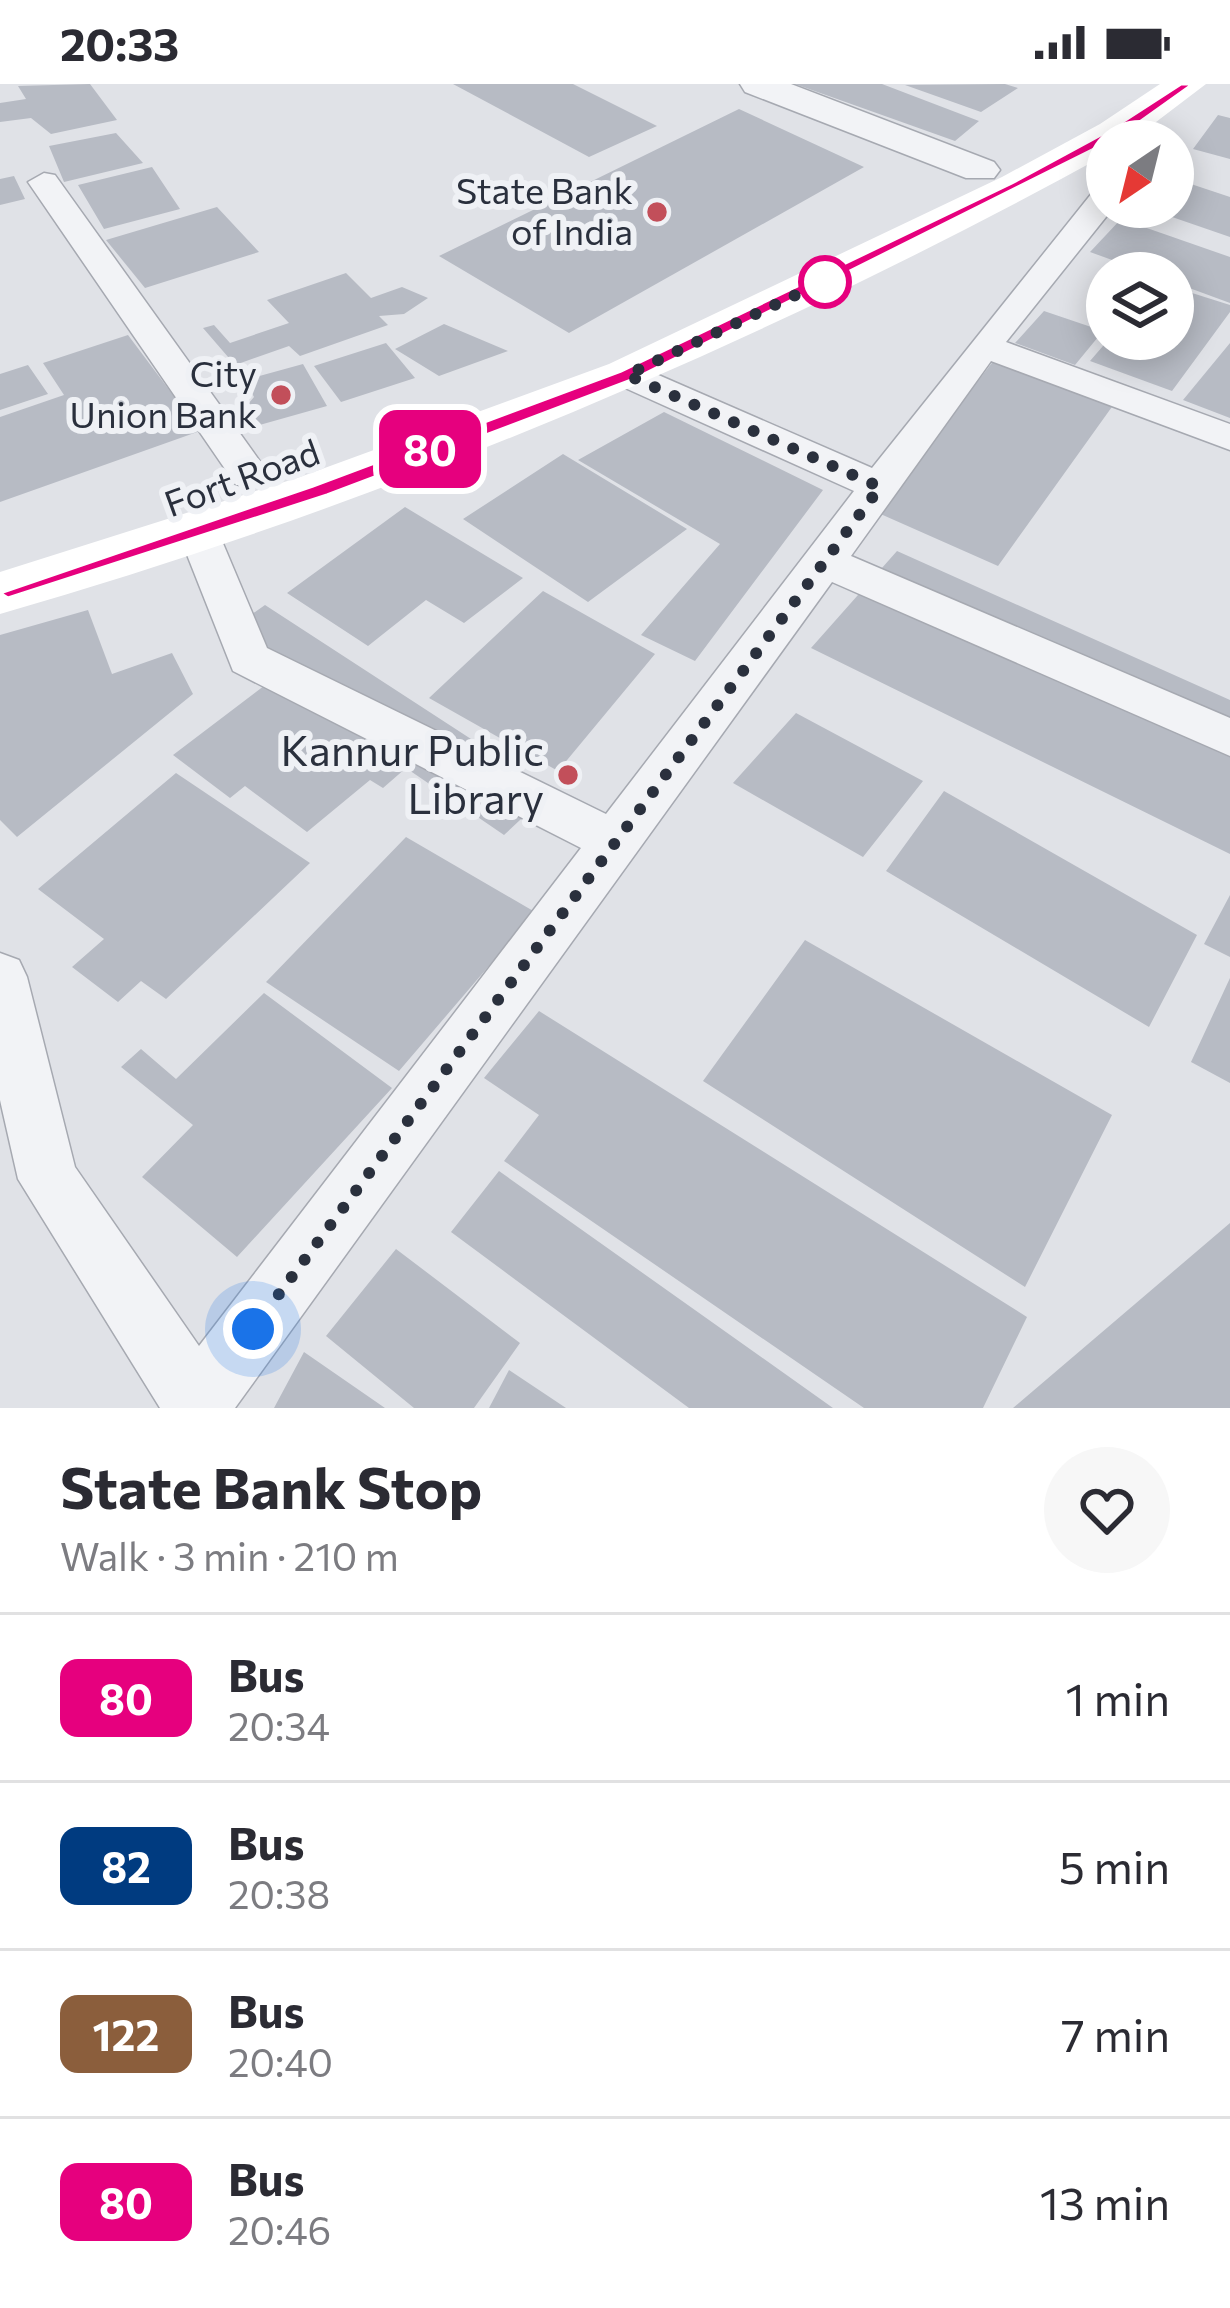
<!DOCTYPE html>
<meta charset="utf-8">
<style>
:root{--surface:#fff;--page:#f7f7f7;--text:#2b2b33;--muted:#7c7c81;--line:#e1e1e2}
body{margin:0;font-family:Commissioner,sans-serif;background:var(--page);color:var(--text);height:100vh;display:flex;flex-direction:column;font-size:45px;white-space:nowrap}
*{box-sizing:border-box;margin:0}
p{font-size:39px;color:var(--muted)}
.icon{flex:none;width:66px;height:66px;fill:none;stroke:currentColor;stroke-width:2;stroke-linecap:round;stroke-linejoin:round}
.map{position:relative;height:1324px;overflow:hidden}
.side{display:flex;flex-direction:column;background:var(--surface);flex:1}
.side>*{flex:none}
.badge{padding:0 24px;border-radius:18px;font-size:42px;line-height:78px}
.needle{width:78px;rotate:215deg}
.buttons{position:absolute;left:1086px;top:36px;display:grid;gap:24px}
.buttons a{display:grid;place-items:center;width:108px;height:108px;border-radius:50%;background:var(--surface);box-shadow:0 6px 30px #0003;font-size:60px}
.you{position:absolute;width:60px;height:60px;margin:-30px;border:9px solid #fff;border-radius:50%;background:#1a73e8;box-shadow:0 0 0 18px #1a73e833}
.map>.badge{position:absolute;translate:-50% -50%;box-shadow:0 0 0 6px #fff}
.round{display:grid;place-items:center;flex:none;width:126px;height:126px;border-radius:63px;background:var(--page)}
.headline{display:flex;align-items:center;justify-content:space-between;height:204px;padding:0 60px}
h1{font-size:57px;font-weight:700;line-height:90px}
ul{padding:0;list-style:none}
li{display:flex;align-items:center;gap:36px;height:168px;padding:0 60px;border-top:3px solid var(--line)}
li div{flex:1}
li b{display:block;font-size:45px}
li em{font-style:normal}
li .badge{min-width:132px;font-weight:700;text-align:center}
.status{display:flex;justify-content:space-between;align-items:center;height:84px;padding:0 60px;background:var(--surface);direction:ltr}
.status svg{height:33px;fill:currentColor}
.map>svg:first-child{display:block}
.building{fill:#b7bbc4}
.lines{fill:none;stroke-linecap:round;stroke-linejoin:round}
.minor-casing{stroke:#a6a9b1;stroke-width:3}
.tertiary-casing{stroke:#a6a9b1;stroke-width:3}
.minor{fill:#f2f3f6;fill-rule:evenodd}
.tertiary{fill:#f2f3f6;fill-rule:evenodd}
.secondary{fill:#fff;fill-rule:evenodd}
.line{fill:#e6007e;stroke:#fff;stroke-width:3}
.walk{stroke:#2a303d;stroke-width:12;stroke-dasharray:0 21.6}
.poi-dot{fill:#c24f5a;stroke:#eff1f5;stroke-width:4.5}
.stop-dot{fill:#fff;stroke:#e6007e;stroke-width:6}
.labels{text-anchor:middle;stroke-width:12;stroke-linejoin:round;paint-order:stroke}
.far-poi-label{font-size:36px;fill:#2a303d;stroke:#eff1f5;text-anchor:end}
.far-street-label{font-size:36px;fill:#2a303d;stroke:#eff1f5}
.poi-label{font-size:42px;fill:#2a303d;stroke:#eff1f5;text-anchor:end}
</style>
<div class="status"><b>20:33</b><svg viewBox="0 0 49 12"><path d="M0 12V9h3v3zM5 12V6h3v6zM10 12V3h3v9zM15 12V0h3v12zM26 1h20v11H26zM47 4h2v5h-2z"/></svg></div>
<div class="map">
<svg width="1230" height="1324" viewBox="0 0 1230 1324">
<rect width="100%" height="100%" fill="#e0e2e7"/>
<path class="building" d="M 90,0 L 117,36 L 51,50 L 31,34 L 0,38 L 0,19 L 26,15 L 18,2 Z
M 453,0 L 573,0 L 657,42 L 589,73 Z
M 795,0 L 882,0 L 979,37 L 955,57 Z
M 1005,0 L 1018,4 L 981,28 L 905,1 Z
M 739,25 L 864,83 L 569,249 L 439,172 Z
M 1218,31 L 1230,34 L 1230,75 L 1193,65 Z
M 116,49 L 143,79 L 64,98 L 49,62 Z
M 152,83 L 180,125 L 104,145 L 78,101 Z
M 14,92 L 25,115 L 0,121 L 0,95 Z
M 1173,94 L 1230,113 L 1230,153 L 1146,124 L 1173,123 Z
M 217,123 L 259,168 L 145,204 L 106,156 Z
M 1121,135 L 1230,173 L 1230,219 L 1173,198 L 1173,189 L 1148,189 L 1090,168 Z
M 346,189 L 371,214 L 402,203 L 428,214 L 404,230 L 379,232 L 388,241 L 300,272 L 289,262 L 235,281 L 203,244 L 214,241 L 230,259 L 289,239 L 267,216 Z
M 1173,203 L 1230,221 L 1230,228 L 1172,307 L 1090,277 L 1109,255 L 1173,255 Z
M 1044,227 L 1103,247 L 1075,281 L 1015,259 Z
M 444,240 L 508,267 L 439,292 L 395,265 Z
M 128,251 L 200,347 L 0,418 L 0,333 L 64,311 L 43,279 Z
M 386,259 L 415,294 L 341,318 L 314,282 Z
M 1230,259 L 1230,334 L 1183,316 Z
M 995,275 L 1114,320 L 998,482 L 876,428 Z
M 303,280 L 327,322 L 256,342 L 237,333 L 254,313 L 245,296 Z
M 28,281 L 48,310 L 0,326 L 0,290 Z
M 664,328 L 823,406 L 695,577 L 641,551 L 720,460 L 578,376 Z
M 563,370 L 687,445 L 588,518 L 463,435 Z
M 405,423 L 523,494 L 464,539 L 426,516 L 368,562 L 287,509 Z
M 897,467 L 1230,616 L 1230,770 L 811,564 Z
M 543,507 L 655,570 L 558,687 L 429,614 Z
M 265,521 L 551,707 L 504,751 L 406,684 L 383,704 L 370,696 L 307,748 L 245,702 L 230,714 L 173,671 L 289,583 L 232,544 Z
M 88,526 L 112,590 L 172,569 L 193,610 L 17,753 L 0,736 L 0,551 Z
M 796,629 L 923,697 L 863,773 L 733,699 Z
M 176,689 L 310,779 L 166,915 L 141,897 L 118,918 L 72,883 L 104,855 L 38,805 Z
M 944,707 L 1197,851 L 1149,943 L 886,787 Z
M 406,753 L 535,828 L 399,987 L 266,898 Z
M 1230,811 L 1230,873 L 1204,860 Z
M 805,856 L 1112,1031 L 1025,1203 L 703,997 Z
M 1230,894 L 1230,999 L 1191,978 Z
M 264,909 L 392,1004 L 237,1173 L 142,1093 L 193,1041 L 121,983 L 141,965 L 176,995 Z
M 539,927 L 1027,1233 L 983,1324 L 864,1324 L 504,1077 L 539,1031 L 484,994 Z
M 499,1087 L 833,1324 L 689,1324 L 451,1148 Z
M 1230,1139 L 1230,1324 L 1013,1324 Z
M 396,1165 L 520,1259 L 474,1324 L 414,1324 L 326,1252 Z
M 304,1268 L 385,1324 L 274,1324 Z
M 509,1286 L 566,1324 L 489,1324 Z"/>
<g class="lines">
<g class="minor-casing">
<path id="minor" d="M 44,89 L 55,91 L 264,383 L 270,392 L 264,401 L 236,401 L 28,98 Z
M 1107,101 L 1107,123 L 1114,123 L 1006,258 L 1230,340 L 1230,366 L 991,277 L 851,472 L 1230,634 L 1230,672 L 832,498 L 235,1324 L 160,1324 L 18,1095 L 0,1016 L 0,869 L 19,876 L 27,893 L 75,1083 L 199,1262 L 581,764 L 233,587 L 178,448 L 184,438 L 214,438 L 267,564 L 606,730 L 854,407 L 614,299 L 608,291 L 614,283 L 640,283 L 872,384 L 1096,104 Z"/>
</g>
<g class="tertiary-casing">
<path id="tertiary" d="M 740,0 L 791,0 L 994,78 L 1000,86 L 994,94 L 966,94 L 745,8 Z"/>
</g>
<use href="#minor" class="minor"/>
<use href="#tertiary" class="tertiary"/>
<path class="secondary" d="M 1160,0 L 1206,0 L 1131,57 L 1107,57 L 1107,70 C 756,263 385,419 0,530 L 0,488 L 300,393 L 609,280 L 1002,93 L 1100,40 Z"/>
</g>
<path class="line" d="M 1181,0 L 1193,0 L 1120,52 L 634,295 L 327,411 L 8,514 L 0,509 L 313,402 L 621,287 L 1012,99 L 1110,46 Z"/>
<g class="lines">
<path class="walk" d="M 253,1245 L 880,403 L 627,291 L 838,191 L 825,198"/>
</g>
<g class="poi-dot">
<circle cx="657" cy="128" r="12"/>
<circle cx="281" cy="311" r="12"/>
<circle cx="568" cy="691" r="12"/>
</g>
<circle class="stop-dot" cx="825" cy="198" r="24"/>
<g class="labels">
<g class="far-poi-label">
<text x="633" y="120">State Bank<tspan x="633" dy="41">of India</tspan></text>
<text x="257" y="303">City<tspan x="257" dy="41">Union Bank</tspan></text>
</g>
<g class="far-street-label">
<text transform="translate(242 394) rotate(-20)" y="13">Fort Road</text>
</g>
<g class="poi-label">
<text x="544" y="682">Kannur Public<tspan x="544" dy="48">Library</tspan></text>
</g>
</g>
</svg>
<div class="buttons">
<a><svg class="needle" viewBox="-14 -14 28 28"><path d="M0-13l5 13h-10z" fill="#e53935"/><path d="M0 13l5-13h-10z" fill="#7c7c81"/></svg></a>
<a><svg class="icon" aria-label="layers" viewBox="0 0 24 24"><path d="M12 4l9 5-9 5-9-5zM3 14l9 5 9-5"/></svg></a>
</div>
<div class="you" style="left:253px;top:1245px"></div>
<b class="badge" style="left:430px;top:365px;background:#e6007e;color:#fff">80</b>
</div>
<section class="side">
<div class="headline"><div><h1>State Bank Stop</h1><p>Walk · 3 min · 210 m</p></div><a class="round"><svg class="icon" aria-label="heart" viewBox="0 0 24 24"><path d="M12 20l-8-8c-3-5 5-10 8-4 3-6 11-1 8 4z"/></svg></a></div>
<ul>
<li><span class="badge" style="background:#e6007e;color:#fff">80</span><div><b>Bus</b><p>20:34</p></div><em>1 min</em></li>
<li><span class="badge" style="background:#003b80;color:#fff">82</span><div><b>Bus</b><p>20:38</p></div><em>5 min</em></li>
<li><span class="badge" style="background:#8b5e3c;color:#fff">122</span><div><b>Bus</b><p>20:40</p></div><em>7 min</em></li>
<li><span class="badge" style="background:#e6007e;color:#fff">80</span><div><b>Bus</b><p>20:46</p></div><em>13 min</em></li>
</ul>
</section>
